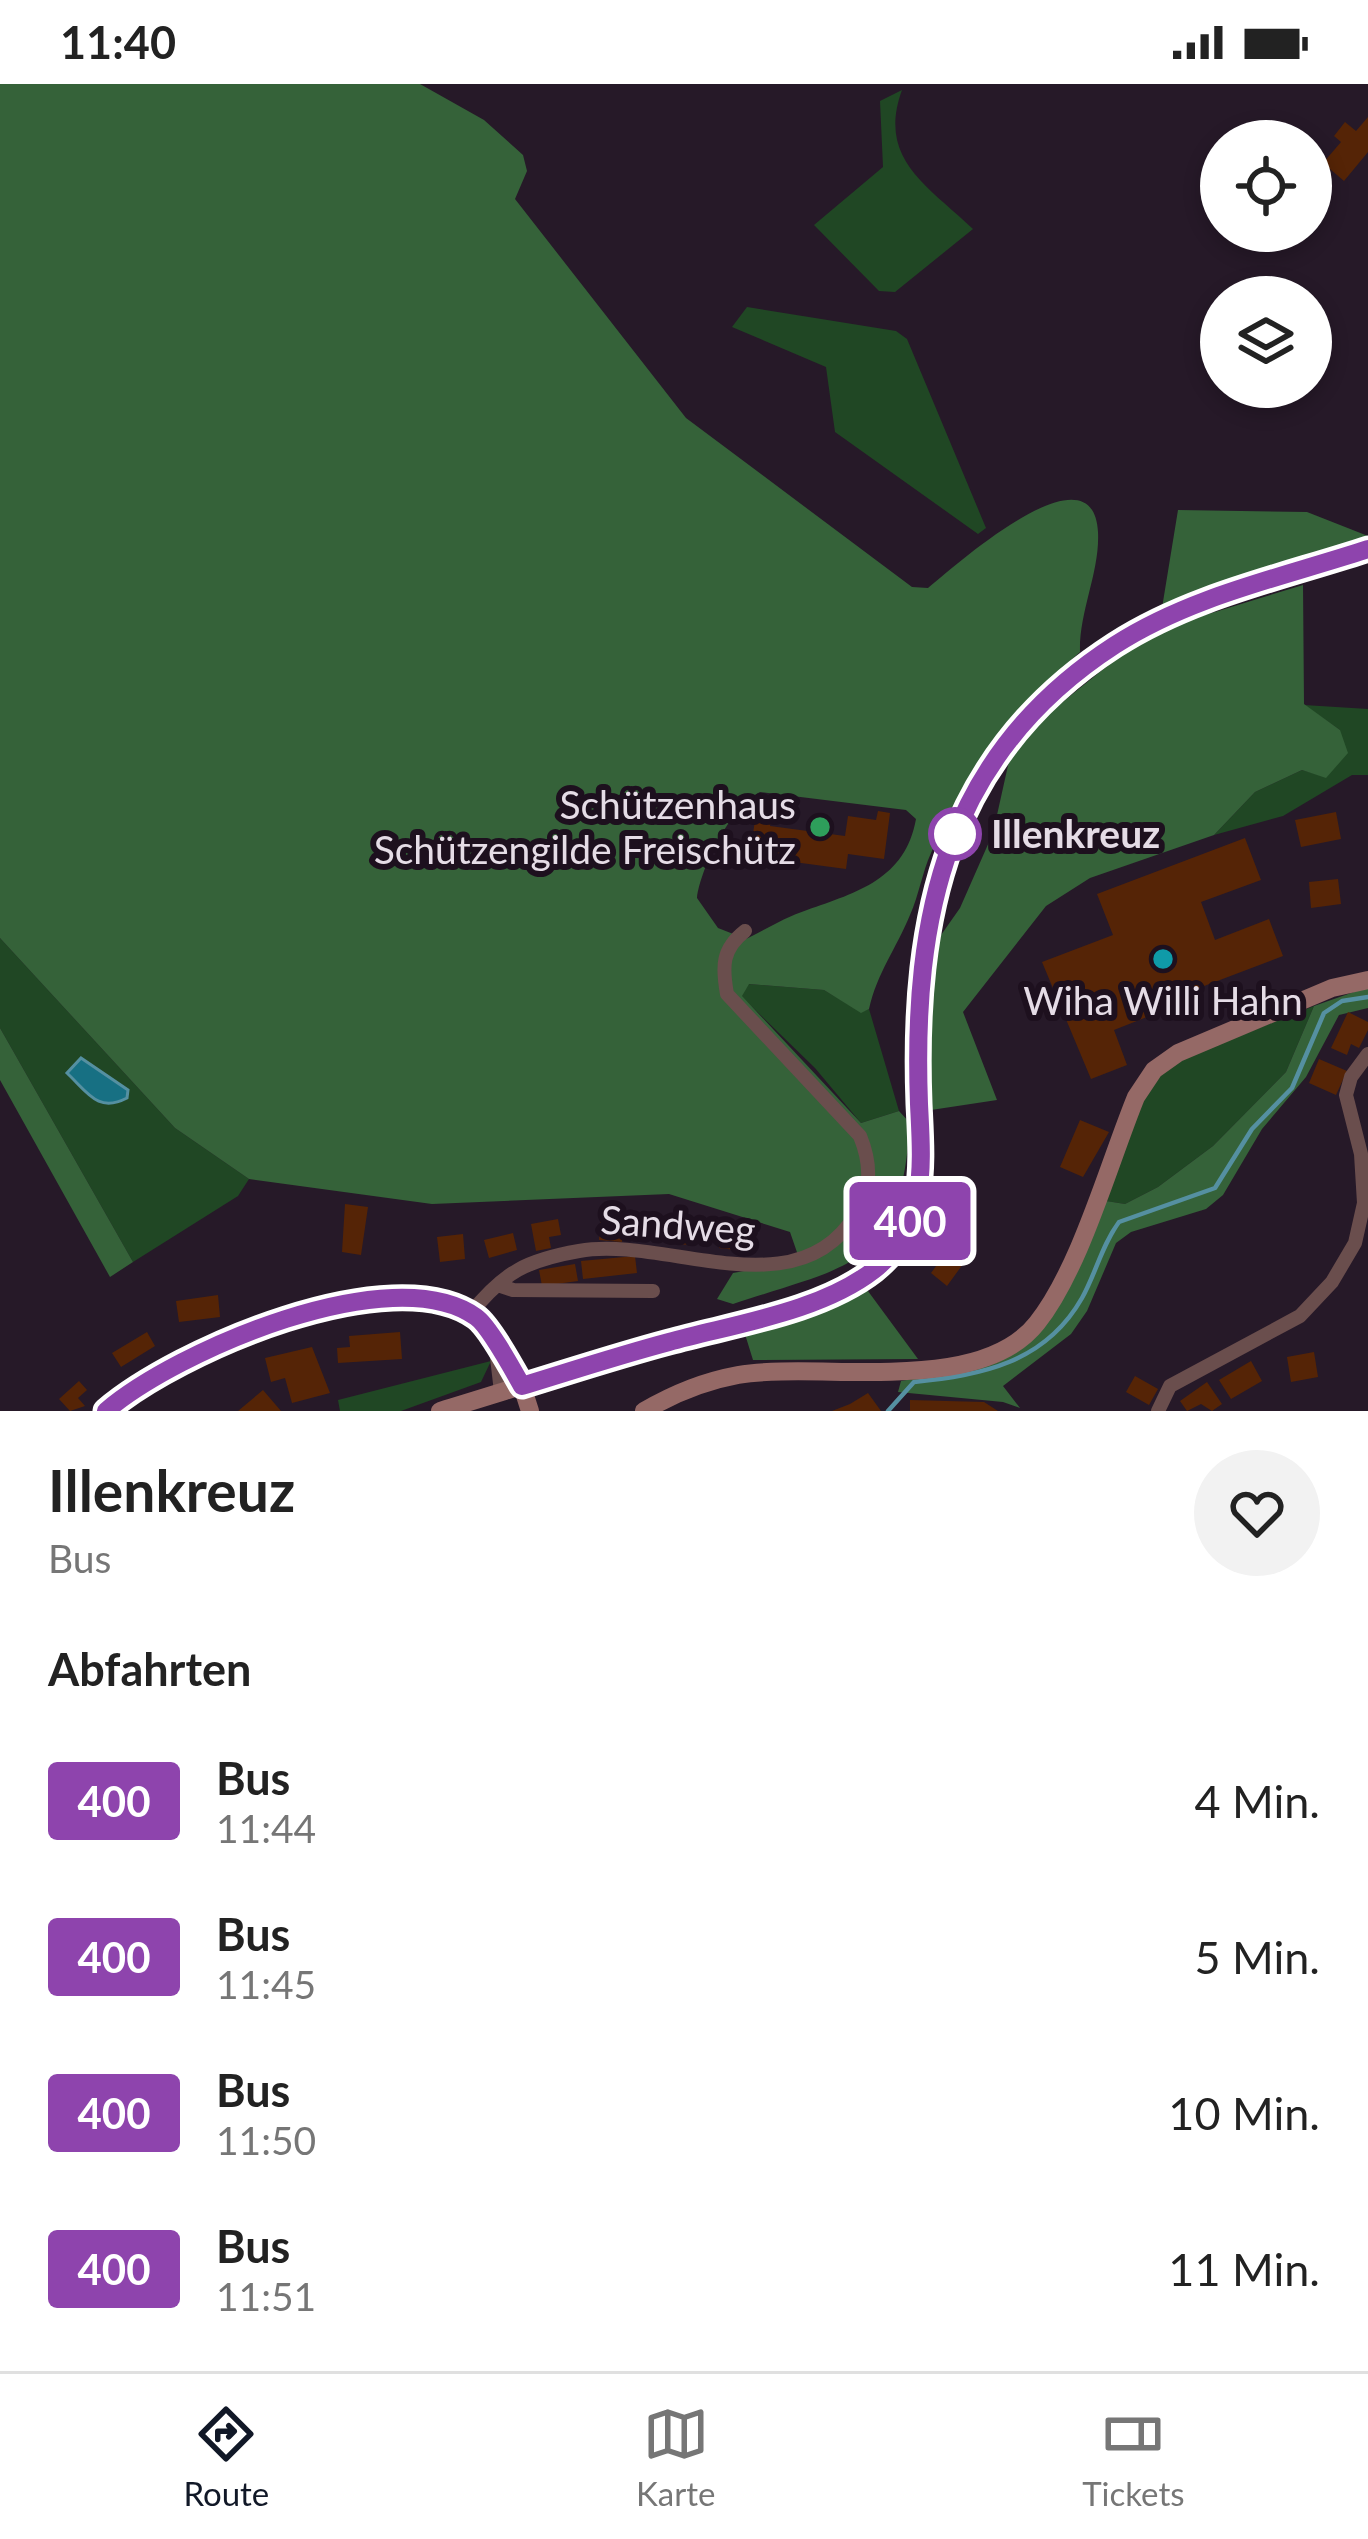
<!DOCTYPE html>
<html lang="de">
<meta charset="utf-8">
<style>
:root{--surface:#fff;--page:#f2f2f2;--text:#222;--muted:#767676;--line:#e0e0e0;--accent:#111827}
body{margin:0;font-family:Lato,sans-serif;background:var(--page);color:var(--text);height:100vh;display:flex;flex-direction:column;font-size:45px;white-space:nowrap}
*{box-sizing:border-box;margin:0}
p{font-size:39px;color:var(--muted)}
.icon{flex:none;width:66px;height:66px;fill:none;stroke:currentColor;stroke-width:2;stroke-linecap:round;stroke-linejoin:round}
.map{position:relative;height:1327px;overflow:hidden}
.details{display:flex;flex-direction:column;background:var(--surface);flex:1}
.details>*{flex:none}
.badge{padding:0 24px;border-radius:9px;font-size:42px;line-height:78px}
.tools{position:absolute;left:1200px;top:36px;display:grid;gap:24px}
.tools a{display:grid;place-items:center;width:132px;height:132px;border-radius:50%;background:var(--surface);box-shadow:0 6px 18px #0003;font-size:60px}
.map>.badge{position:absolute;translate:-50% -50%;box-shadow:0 0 0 6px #fff}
h2{padding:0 48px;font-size:45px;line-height:108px}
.round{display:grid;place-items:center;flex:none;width:126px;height:126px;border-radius:63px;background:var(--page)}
.summary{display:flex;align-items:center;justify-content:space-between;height:204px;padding:0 48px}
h1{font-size:57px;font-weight:700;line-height:90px}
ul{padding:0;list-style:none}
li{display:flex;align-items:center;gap:36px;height:156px;padding:0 48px}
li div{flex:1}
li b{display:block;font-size:45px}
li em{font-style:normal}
li .badge{min-width:132px;font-weight:700;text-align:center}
.status{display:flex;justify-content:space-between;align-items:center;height:84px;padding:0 60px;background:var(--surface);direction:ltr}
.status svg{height:33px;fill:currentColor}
.tabs{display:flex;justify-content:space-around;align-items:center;height:168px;border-top:3px solid var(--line);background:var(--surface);font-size:33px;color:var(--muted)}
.tabs a{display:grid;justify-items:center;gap:6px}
.tabs .on{color:var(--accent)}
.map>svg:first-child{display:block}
.green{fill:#204724}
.forest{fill:#356239;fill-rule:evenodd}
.water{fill:#177083;stroke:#5590a1;stroke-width:3}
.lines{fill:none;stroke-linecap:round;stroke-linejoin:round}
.stream{stroke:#5590a1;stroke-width:4.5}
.building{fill:#552406}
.minor{stroke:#6a4e4d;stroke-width:14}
.secondary{stroke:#956966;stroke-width:18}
.line-casing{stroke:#fff;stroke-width:27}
.line{stroke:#8e44ad;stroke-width:18}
.leisure-dot{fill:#2e9e5b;stroke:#1d101e;stroke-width:4.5}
.stop-dot{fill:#fff;stroke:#8e44ad;stroke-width:6}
.culture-dot{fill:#0f9aa8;stroke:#1d101e;stroke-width:4.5}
.labels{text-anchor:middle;stroke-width:12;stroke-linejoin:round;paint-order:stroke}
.poi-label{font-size:39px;fill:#e5dce6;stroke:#1d101e;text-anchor:end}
.stop-label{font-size:39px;font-weight:bold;fill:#e5dce6;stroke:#1d101e;text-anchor:start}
.street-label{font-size:39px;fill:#e5dce6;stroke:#1d101e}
</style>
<div class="status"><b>11:40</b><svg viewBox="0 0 49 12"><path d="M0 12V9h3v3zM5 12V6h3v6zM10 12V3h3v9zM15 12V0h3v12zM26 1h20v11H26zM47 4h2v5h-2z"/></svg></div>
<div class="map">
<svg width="1368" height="1327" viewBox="0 0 1368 1327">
<rect width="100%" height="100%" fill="#261928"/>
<path class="green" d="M 902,6 C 877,75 927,101 973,145 L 895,208 L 879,207 L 814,141 L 883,83 L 880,17 Z
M 747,223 L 896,247 L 907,255 L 986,444 L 978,450 L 835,348 L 826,283 L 732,243 Z
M 1304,621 L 1368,625 L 1368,691 L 1352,691 L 1283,732 L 1214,751 L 1255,708 L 1302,686 L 1326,693 L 1340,646 Z
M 0,854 L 175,1044 L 249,1095 L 238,1112 L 133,1178 L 0,944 Z
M 748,900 L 824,906 L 861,928 L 869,925 L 899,1027 L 861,1039 L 815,984 L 741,912 Z
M 1314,922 L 1286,988 L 1213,1062 L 1158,1103 L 1125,1120 L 1100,1116 L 1153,996 L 1179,976 Z
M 491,1277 L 481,1298 L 401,1327 L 340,1327 L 338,1316 Z"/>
<path class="forest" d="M 0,0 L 420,0 L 484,36 L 523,71 L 527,87 L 515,115 L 686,334 L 912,503 L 928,504 C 950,486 1093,357 1098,448 C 1100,488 1079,527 1080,568 C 1015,624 965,690 931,769 C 922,789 919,811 910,831 C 896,865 877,889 869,925 L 861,929 L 824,906 L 749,900 L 742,912 L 861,1039 L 899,1027 L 910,1039 C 900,1184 856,1179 733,1220 L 717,1215 L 733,1189 L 800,1177 L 790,1148 L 669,1110 L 432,1120 L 249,1095 L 175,1044 L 0,854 ZM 760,708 L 906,726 L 916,735 C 905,795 858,808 807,826 C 786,833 766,845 746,855 L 718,844 L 697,814 C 701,783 731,722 760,708 Z
M 1178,426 L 1307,428 L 1368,452 L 1234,494 L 1162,524 Z
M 1303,501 L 1304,620 L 1340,646 L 1348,669 L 1326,694 L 1302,686 L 1255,708 L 1214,751 L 1090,794 L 1046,822 L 963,928 L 997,1016 L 931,1026 L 927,908 L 934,861 L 960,824 L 993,749 L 1009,677 L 1044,633 L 1127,566 L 1166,543 Z
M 1368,903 L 1368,924 L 1339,931 L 1306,993 L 1262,1045 L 1223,1111 L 1206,1125 L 1131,1148 L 1116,1159 L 1087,1227 L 1071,1250 L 1003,1302 L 1020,1324 L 1003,1318 L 898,1308 L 901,1297 C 1047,1272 1053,1250 1100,1116 L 1125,1120 L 1158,1103 L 1213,1062 L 1286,988 L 1314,922 Z
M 0,944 L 133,1178 L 110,1193 L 0,996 Z
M 865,1203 L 918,1275 L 753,1276 L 744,1247 Z"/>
<path class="water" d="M 81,974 L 128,1006 L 127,1014 C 98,1029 88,1009 67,989 Z"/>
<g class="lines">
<path class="stream" d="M 888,1327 L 914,1298 C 982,1291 1045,1279 1082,1214 C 1096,1189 1102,1161 1119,1138 L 1215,1104 L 1252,1045 L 1292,1004 L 1324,929 L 1342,917 L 1368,913"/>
</g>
<path class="building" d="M 1368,33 L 1368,68 L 1344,97 L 1323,79 L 1341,58 L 1334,52 L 1345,38 L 1356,47 Z
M 757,721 L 773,723 L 770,742 L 845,752 L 848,732 L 876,736 L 878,727 L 890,729 L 884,775 L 848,770 L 846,785 L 750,772 Z
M 1336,728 L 1341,755 L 1301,763 L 1295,736 Z
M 1245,754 L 1261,796 L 1201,818 L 1215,856 L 1269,835 L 1283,872 L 1154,921 L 1157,929 L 1114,946 L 1127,981 L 1091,995 L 1042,878 L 1113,851 L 1097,810 Z
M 1338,795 L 1341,820 L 1311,824 L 1309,798 Z
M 1348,928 L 1368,938 L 1368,946 L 1359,964 L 1351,960 L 1347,971 L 1331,964 Z
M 1319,975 L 1347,987 L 1336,1011 L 1309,999 Z
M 1080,1036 L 1109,1048 L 1083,1093 L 1060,1083 Z
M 345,1120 L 368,1123 L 361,1171 L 342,1168 Z
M 602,1122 L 625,1123 L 622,1158 L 599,1156 Z
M 558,1135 L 561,1151 L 549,1153 L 551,1164 L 536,1167 L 531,1140 Z
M 654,1136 L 690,1141 L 688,1161 L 651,1156 Z
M 949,1139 L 961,1148 L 954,1157 L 971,1169 L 947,1202 L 931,1189 L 950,1163 L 938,1154 Z
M 721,1147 L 754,1151 L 752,1168 L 719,1164 Z
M 513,1149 L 517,1166 L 489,1174 L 484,1156 Z
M 463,1150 L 465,1175 L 440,1178 L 437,1153 Z
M 635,1172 L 637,1189 L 583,1195 L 581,1177 Z
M 575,1180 L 578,1197 L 542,1202 L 539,1186 Z
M 218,1211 L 220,1233 L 179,1238 L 176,1217 Z
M 147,1248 L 155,1262 L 121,1283 L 112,1269 Z
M 400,1248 L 402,1275 L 338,1279 L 337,1264 L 350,1263 L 349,1252 Z
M 312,1263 L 330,1309 L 292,1319 L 285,1294 L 271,1298 L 265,1274 Z
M 1314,1268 L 1318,1293 L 1291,1298 L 1287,1273 Z
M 1251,1277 L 1262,1297 L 1231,1315 L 1219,1296 Z
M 1135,1292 L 1158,1305 L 1149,1321 L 1126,1308 Z
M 79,1297 L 87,1306 L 78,1314 L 85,1322 L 70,1327 L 59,1315 Z
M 1207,1298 L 1222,1320 L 1212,1327 L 1201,1320 L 1187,1327 L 1180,1317 Z
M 263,1306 L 281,1327 L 238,1327 Z
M 868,1309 L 881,1327 L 832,1327 L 850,1320 Z
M 910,1316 L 984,1318 L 998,1327 L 910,1327 Z"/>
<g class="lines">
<path class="minor" d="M 498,1201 L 513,1206 L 653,1207
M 471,1229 C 504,1188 527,1176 579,1167 C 665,1151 797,1228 856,1130 C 872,1104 871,1079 860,1052 L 727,910 C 722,882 722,865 745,847
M 496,1265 L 522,1302
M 106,1327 C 182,1262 392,1170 483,1238 L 496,1265 L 501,1308
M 1158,1327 L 1170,1302 L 1300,1232 L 1332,1198 L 1355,1159 L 1364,1119 L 1361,1070 L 1346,1011 L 1351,993 L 1368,970"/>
<path class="secondary" d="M 522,1302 L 530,1327
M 440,1327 C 512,1305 584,1282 657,1261 C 719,1243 832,1227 878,1182 C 931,1130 920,1071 919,1004 C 918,950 916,895 926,841 C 953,684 1071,573 1212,514 C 1262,494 1317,482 1368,465
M 644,1327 C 673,1310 705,1297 738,1291 C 821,1277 979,1313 1037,1239 C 1080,1185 1109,1079 1136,1013 L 1154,986 L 1178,969 L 1332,904 L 1368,896"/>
</g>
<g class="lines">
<g class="line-casing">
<path id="line" d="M 106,1327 C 176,1267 392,1173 476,1233 C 489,1242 513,1286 522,1302 C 571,1287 620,1271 669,1258 C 734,1240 820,1228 874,1186 C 928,1143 922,1081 919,1020 C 912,832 946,670 1115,561 C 1191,512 1283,493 1368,465"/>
</g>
<use href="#line" class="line"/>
</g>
<circle class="leisure-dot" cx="820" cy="743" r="12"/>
<circle class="stop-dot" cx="955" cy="750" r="24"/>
<circle class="culture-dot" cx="1163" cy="875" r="12"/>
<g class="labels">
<g class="poi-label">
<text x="796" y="735">Schützenhaus<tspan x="796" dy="45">Schützengilde Freischütz</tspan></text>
<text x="1163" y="931" text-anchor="middle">Wiha Willi Hahn</text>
</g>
<g class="stop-label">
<text x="991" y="764">Illenkreuz</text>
</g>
<g class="street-label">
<text transform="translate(678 1141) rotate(4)" y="14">Sandweg</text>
</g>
</g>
</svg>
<div class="tools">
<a><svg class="icon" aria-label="locate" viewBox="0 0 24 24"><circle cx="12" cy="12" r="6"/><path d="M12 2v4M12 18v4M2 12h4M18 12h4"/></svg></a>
<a><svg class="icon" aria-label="layers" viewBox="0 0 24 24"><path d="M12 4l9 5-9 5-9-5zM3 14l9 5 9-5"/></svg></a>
</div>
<b class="badge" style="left:910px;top:1137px;background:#8e44ad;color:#fff">400</b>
</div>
<section class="details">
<div class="summary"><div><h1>Illenkreuz</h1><p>Bus</p></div><a class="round"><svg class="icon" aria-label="heart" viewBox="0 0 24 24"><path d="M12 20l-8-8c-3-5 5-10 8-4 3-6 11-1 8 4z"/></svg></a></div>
<h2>Abfahrten</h2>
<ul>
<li><span class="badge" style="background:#8e44ad;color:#fff">400</span><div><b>Bus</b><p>11:44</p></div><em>4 Min.</em></li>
<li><span class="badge" style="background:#8e44ad;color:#fff">400</span><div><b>Bus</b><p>11:45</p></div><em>5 Min.</em></li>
<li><span class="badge" style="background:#8e44ad;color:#fff">400</span><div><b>Bus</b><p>11:50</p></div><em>10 Min.</em></li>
<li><span class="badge" style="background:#8e44ad;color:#fff">400</span><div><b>Bus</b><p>11:51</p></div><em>11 Min.</em></li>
</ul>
</section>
<nav class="tabs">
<a class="on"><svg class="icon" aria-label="directions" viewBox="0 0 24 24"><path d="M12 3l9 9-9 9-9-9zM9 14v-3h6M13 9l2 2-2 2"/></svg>Route</a>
<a><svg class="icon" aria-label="map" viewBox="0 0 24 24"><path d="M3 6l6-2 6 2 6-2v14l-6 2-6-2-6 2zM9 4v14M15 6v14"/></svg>Karte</a>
<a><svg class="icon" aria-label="tickets" viewBox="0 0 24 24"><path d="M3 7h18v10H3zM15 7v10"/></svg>Tickets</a>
</nav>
